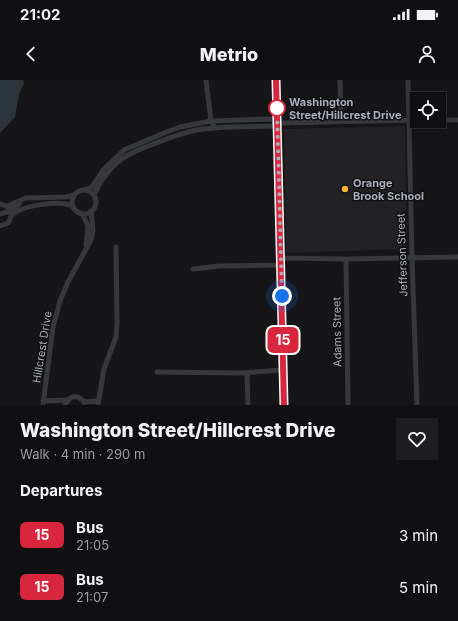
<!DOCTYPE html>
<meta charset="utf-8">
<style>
:root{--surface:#101012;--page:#1e1e20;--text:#f1f3f6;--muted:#9c9d9f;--line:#303032}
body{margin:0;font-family:Inter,sans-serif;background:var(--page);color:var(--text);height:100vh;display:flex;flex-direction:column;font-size:15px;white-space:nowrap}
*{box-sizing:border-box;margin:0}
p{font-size:13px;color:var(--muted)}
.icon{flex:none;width:22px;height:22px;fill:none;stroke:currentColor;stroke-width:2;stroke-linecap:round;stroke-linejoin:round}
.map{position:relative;height:325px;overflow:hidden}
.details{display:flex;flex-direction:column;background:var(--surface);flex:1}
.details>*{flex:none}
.badge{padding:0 8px;border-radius:6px;font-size:14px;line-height:26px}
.controls{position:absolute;left:410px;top:12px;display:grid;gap:8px}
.controls a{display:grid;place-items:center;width:36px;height:36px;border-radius:0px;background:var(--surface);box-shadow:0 2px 10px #0003,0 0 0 1px var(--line);font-size:20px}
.you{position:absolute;width:20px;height:20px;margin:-10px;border:3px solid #fff;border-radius:50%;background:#1a73e8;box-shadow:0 0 0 6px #1a73e833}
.map>.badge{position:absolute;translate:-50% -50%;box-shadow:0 0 0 2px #fff}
h2{padding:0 20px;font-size:15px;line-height:36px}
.round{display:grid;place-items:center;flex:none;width:42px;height:42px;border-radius:0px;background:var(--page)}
.summary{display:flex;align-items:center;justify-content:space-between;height:68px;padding:0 20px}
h1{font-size:19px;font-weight:800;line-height:30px}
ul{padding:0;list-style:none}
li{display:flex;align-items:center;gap:12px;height:52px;padding:0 20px}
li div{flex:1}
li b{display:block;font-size:15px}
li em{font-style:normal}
li .badge{min-width:44px;font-weight:700;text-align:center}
.status{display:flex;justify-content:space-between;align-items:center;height:28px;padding:0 20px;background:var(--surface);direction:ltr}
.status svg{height:11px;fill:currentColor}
header{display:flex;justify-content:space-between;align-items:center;height:52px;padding:0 20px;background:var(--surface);font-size:18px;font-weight:800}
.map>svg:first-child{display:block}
.built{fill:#222225}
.water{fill:#2c353c}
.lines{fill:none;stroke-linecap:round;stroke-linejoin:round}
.minor{stroke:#37383d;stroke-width:5}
.line-casing{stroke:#fff;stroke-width:9}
.line{stroke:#d7263d;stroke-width:6}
.walk{stroke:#a8adb8;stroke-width:4;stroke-dasharray:0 7.2}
.stop-dot{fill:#fff;stroke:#d7263d;stroke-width:2}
.poi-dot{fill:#f2b134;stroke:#111113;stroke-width:1.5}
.labels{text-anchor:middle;stroke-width:3;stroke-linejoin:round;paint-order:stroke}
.stop-label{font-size:11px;font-weight:bold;fill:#a8adb8;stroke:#111113;text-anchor:start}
.poi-label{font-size:11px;font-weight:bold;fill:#a8adb8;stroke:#111113;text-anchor:start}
.street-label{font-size:11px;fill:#a8adb8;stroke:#111113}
</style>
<div class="status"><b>21:02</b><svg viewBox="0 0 49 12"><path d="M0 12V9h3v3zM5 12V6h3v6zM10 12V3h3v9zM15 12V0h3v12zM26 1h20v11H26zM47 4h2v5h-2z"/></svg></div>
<header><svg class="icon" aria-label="back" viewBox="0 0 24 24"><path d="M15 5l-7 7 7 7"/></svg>Metrio<svg class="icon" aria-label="person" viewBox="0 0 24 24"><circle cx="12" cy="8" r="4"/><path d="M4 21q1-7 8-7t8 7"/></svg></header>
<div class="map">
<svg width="458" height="325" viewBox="0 0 458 325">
<rect width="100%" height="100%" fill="#161618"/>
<path class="built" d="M 405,46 L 407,169 L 286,173 L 284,49 Z"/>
<path class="water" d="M 0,0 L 23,0 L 24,3 L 19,14 L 15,37 L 0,53 Z"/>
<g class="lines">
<path class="minor" d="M 206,0 L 211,41 L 215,48
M 276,0 L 284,325
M 340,0 L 341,42
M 408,0 L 412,177 L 417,325
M 439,40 L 458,40
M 85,110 L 92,107 L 104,89 L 124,70 L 164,53 L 180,47 L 211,41 L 272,39 L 277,44
M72 122a12 12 0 1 1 24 0a12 12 0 1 1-24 0Z
M 94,115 C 99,103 109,90 119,81 C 132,70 179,54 196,50 C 221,46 247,47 272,46 L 277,44 L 283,43 L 417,40
M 0,124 C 10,126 14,135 8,143 L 0,146
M 7,126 L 26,118 L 66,117 L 74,115
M 82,133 L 88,146 L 86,165
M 0,134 L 10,131 L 19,124
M 11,136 C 21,125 60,120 73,126
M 281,178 L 346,179 L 458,177
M 346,179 L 348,325
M 193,189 L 219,186 L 281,185
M 157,292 L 241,293 L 283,290
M 247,293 L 248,325
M 43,321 L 67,320
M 84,322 L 99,321
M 43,325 L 53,247 L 60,221 L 68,202 L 91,160 L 93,150 L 91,131
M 65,325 L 70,318 C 77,315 83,318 85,325
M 98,325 L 104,289 L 116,257 L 117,244 L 116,167"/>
</g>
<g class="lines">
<g class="line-casing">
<path id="line" d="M 276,0 L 284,325"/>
</g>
<use href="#line" class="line"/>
<path class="walk" d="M 277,28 L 282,216"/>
</g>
<circle class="stop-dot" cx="277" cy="28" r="8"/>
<circle class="poi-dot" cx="345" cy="109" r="4"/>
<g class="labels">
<g class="stop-label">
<text x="289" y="26">Washington<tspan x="289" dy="13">Street/Hillcrest Drive</tspan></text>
</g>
<g class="poi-label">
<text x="353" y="107">Orange<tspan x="353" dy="13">Brook School</tspan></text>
</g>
<g class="street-label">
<text transform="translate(402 175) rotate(-92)" y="4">Jefferson Street</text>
<text transform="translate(337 252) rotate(-91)" y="4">Adams Street</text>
<text transform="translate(42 267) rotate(-81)" y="4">Hillcrest Drive</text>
</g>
</g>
</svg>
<div class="controls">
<a><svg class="icon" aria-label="locate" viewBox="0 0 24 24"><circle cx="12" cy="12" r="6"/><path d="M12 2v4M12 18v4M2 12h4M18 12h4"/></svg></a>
</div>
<div class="you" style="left:282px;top:216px"></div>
<b class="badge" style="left:283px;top:260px;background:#d7263d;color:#fff">15</b>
</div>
<section class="details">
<div class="summary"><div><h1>Washington Street/Hillcrest Drive</h1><p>Walk · 4 min · 290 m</p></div><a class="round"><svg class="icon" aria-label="heart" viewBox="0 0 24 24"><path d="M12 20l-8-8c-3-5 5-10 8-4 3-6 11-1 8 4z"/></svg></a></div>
<h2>Departures</h2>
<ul>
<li><span class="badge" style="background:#d7263d;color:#fff">15</span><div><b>Bus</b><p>21:05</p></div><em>3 min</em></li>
<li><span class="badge" style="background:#d7263d;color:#fff">15</span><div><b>Bus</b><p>21:07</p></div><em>5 min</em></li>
</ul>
</section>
